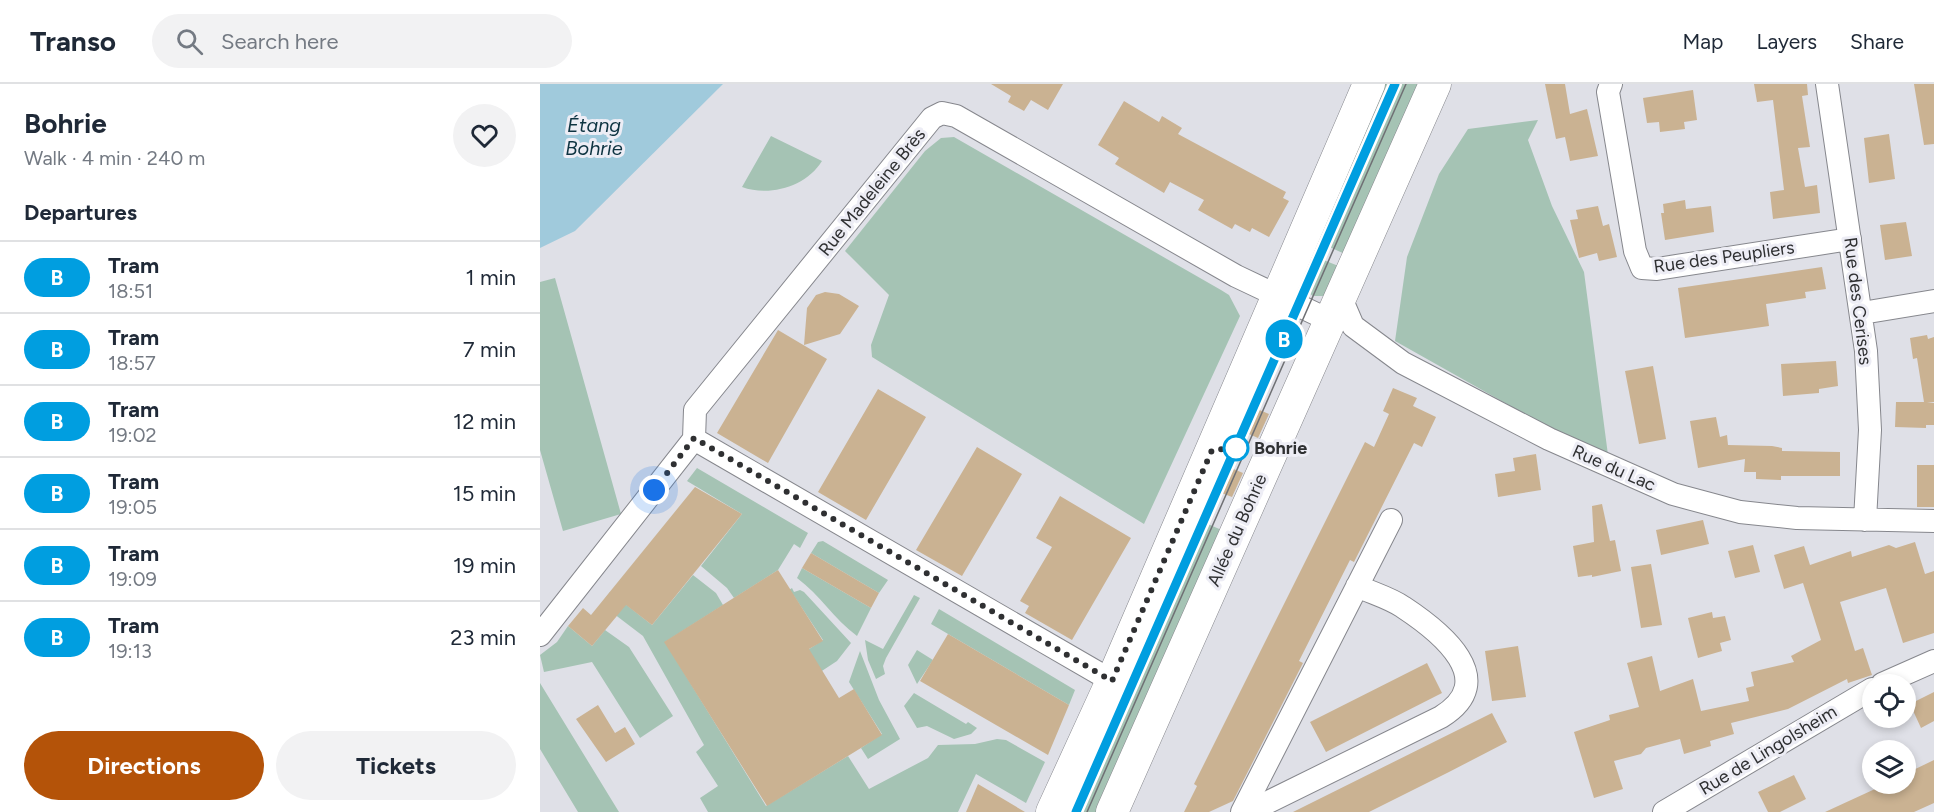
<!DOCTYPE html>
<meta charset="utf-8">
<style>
:root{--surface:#fff;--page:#f2f2f3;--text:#1f2937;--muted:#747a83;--line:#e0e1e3;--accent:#b45309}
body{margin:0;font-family:Figtree,sans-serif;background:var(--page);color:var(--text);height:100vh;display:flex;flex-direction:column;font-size:22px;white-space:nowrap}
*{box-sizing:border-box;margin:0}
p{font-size:20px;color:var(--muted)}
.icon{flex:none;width:33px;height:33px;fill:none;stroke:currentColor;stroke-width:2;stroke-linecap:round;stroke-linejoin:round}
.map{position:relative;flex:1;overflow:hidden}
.drawer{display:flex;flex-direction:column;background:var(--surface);width:540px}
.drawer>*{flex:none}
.badge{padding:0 12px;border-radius:20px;font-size:21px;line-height:39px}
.controls{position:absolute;left:1322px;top:590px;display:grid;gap:12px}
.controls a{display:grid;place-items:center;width:54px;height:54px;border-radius:50%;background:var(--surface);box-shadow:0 3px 9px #0003;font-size:30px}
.you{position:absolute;width:30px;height:30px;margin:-15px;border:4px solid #fff;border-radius:50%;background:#1a73e8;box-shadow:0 0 0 9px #1a73e833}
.map>.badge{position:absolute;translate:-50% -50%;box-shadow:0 0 0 3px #fff}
h2{padding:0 24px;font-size:22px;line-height:54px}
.round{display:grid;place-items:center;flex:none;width:63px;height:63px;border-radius:32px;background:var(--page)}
.headline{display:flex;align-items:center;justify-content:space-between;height:102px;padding:0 24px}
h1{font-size:28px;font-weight:700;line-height:45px}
.button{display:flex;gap:12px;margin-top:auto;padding:12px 24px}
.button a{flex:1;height:69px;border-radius:36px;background:var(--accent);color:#fff;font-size:24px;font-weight:700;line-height:69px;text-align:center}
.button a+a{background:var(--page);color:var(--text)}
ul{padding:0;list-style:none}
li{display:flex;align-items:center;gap:18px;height:72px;padding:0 24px;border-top:2px solid var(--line)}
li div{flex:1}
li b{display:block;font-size:22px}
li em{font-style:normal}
li .badge{min-width:66px;font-weight:700;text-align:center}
header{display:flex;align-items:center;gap:36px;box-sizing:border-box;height:84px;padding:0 30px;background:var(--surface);border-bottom:2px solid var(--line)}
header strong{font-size:28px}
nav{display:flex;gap:33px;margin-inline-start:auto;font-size:21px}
.search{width:420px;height:54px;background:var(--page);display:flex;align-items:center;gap:15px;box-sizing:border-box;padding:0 21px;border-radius:33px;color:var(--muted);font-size:22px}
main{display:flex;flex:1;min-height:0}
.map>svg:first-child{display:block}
.green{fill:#a5c3b4}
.water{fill:#a0cadc}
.building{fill:#cab292}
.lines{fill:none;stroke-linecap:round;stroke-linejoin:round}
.minor-casing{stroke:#86878d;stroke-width:24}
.secondary-casing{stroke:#86878d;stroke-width:33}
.minor{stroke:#fff;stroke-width:22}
.secondary{stroke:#fff;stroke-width:32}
.tram{stroke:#6f7074;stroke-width:1.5}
.line-casing{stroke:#fff;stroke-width:14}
.line{stroke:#009ee0;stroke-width:9}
.walk{stroke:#2f3032;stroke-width:6;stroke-dasharray:0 10.8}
.stop-dot{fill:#fff;stroke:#009ee0;stroke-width:3}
.labels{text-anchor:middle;stroke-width:6;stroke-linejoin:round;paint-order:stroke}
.street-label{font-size:18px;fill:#2f3032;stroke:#ededf5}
.stop-label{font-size:18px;font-weight:bold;fill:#2f3032;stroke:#ededf5;text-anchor:start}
.water-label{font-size:20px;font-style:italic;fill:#0e3442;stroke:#ededf5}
</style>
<header>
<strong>Transo</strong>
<div class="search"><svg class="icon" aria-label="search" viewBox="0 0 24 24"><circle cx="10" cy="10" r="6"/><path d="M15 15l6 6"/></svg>Search here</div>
<nav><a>Map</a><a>Layers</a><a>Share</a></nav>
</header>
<main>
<section class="drawer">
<div class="headline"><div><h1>Bohrie</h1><p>Walk · 4 min · 240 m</p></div><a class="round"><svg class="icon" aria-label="heart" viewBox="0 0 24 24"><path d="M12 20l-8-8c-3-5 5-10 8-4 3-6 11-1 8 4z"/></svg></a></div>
<h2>Departures</h2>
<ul>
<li><span class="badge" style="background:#009ee0;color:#fff">B</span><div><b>Tram</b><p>18:51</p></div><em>1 min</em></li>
<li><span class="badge" style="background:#009ee0;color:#fff">B</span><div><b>Tram</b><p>18:57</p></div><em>7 min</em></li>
<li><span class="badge" style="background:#009ee0;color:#fff">B</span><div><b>Tram</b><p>19:02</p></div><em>12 min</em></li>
<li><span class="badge" style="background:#009ee0;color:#fff">B</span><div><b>Tram</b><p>19:05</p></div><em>15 min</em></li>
<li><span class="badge" style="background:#009ee0;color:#fff">B</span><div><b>Tram</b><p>19:09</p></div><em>19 min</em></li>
<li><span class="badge" style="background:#009ee0;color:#fff">B</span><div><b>Tram</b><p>19:13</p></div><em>23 min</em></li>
</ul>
<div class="button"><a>Directions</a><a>Tickets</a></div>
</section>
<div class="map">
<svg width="1394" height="728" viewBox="0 0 1394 728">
<rect width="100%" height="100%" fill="#dfe0e7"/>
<path class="green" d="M 840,0 L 881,0 L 807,171 L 772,155 Z
M 998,36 L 988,56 L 1012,122 L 1044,188 L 1068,371 L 1022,351 L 855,257 L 867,173 L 899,90 L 928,45 Z
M 231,52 L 282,77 C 266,103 229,113 202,103 Z
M 414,53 L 681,206 L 689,211 L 700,232 L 604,440 L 332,273 L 331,261 L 349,211 L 305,167 L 385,67 L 401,54 Z
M 766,169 L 801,183 L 785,212 L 773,212 L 757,201 Z
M 15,194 L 81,430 L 23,447 L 0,366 L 0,198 Z
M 743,244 L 757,249 L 765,257 L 762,274 L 727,258 L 737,245 Z
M 157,384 L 268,449 L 260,464 L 254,460 L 238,486 L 194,514 L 187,504 L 161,482 L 202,430 L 147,397 Z
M 650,432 L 686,448 L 563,728 L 521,728 Z
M 283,457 L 348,496 L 339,509 L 271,469 L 278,458 Z
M 262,484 L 331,524 L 317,552 C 294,535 280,511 257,494 Z
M 153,491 L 176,509 L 183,521 L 125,558 L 226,722 L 308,672 L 329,705 L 388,674 L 398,661 L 435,660 L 457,655 L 466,656 L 505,678 L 486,719 L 436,690 L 418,728 L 168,728 L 160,714 L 178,702 L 156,668 L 164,661 L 103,552 L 61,520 L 70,508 L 112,541 Z
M 252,504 L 254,508 L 260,506 L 264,508 L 311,559 L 297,577 L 262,600 L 228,592 L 283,556 L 254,512 L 227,529 L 223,523 Z
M 374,511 L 380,514 L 346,574 L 343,582 L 345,590 L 336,595 L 328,576 L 325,556 L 343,565 Z
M 399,525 L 535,606 L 529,621 L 391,540 Z
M 28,542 L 52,562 L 65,546 L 89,563 L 133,632 L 100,654 L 52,578 L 4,588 L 0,571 L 17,558 Z
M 377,566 L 393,576 L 377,600 L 368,581 Z
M 320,567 L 339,616 L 360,655 L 328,675 L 321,664 L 342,650 L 309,598 Z
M 0,599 L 79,728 L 38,728 L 0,665 Z
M 374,609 L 426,640 L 428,638 L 437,644 L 431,650 L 414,655 L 387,642 L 377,644 L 364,622 Z"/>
<path class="water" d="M 0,0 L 183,0 L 35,147 L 0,164 Z"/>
<path class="building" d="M 451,0 L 523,0 L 508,26 L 491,16 L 484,27 L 468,18 L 471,12 Z
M 1005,0 L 1025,0 L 1030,30 L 1047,25 L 1058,72 L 1030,77 L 1025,53 L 1016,55 Z
M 1214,0 L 1267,0 L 1268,11 L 1262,12 L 1270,63 L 1258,64 L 1265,103 L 1277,101 L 1280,129 L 1233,135 L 1230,108 L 1244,106 L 1233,16 L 1217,18 Z
M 1374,0 L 1394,0 L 1394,60 L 1384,61 Z
M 1153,6 L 1157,36 L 1144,38 L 1145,45 L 1120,48 L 1119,38 L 1107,39 L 1103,14 Z
M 584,17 L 619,38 L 622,32 L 642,44 L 638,50 L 746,108 L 743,114 L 749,117 L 729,153 L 712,144 L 710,148 L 695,140 L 692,145 L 658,126 L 664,116 L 630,98 L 624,109 L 575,80 L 579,74 L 558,61 Z
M 1349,50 L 1355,95 L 1329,99 L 1324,54 Z
M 1145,116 L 1146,125 L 1171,122 L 1174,148 L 1125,156 L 1121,129 L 1124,129 L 1123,120 Z
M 1058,122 L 1063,142 L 1069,140 L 1077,173 L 1059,177 L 1057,169 L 1039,174 L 1030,136 L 1038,135 L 1036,126 Z
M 1366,138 L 1372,172 L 1345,176 L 1340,141 Z
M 1282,183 L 1286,205 L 1265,208 L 1266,214 L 1226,220 L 1229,242 L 1145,254 L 1138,204 Z
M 285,208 L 299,210 L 319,222 L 300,250 L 264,261 L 267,224 L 276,211 Z
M 238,246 L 287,275 L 228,379 L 177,349 Z
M 1387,251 L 1388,255 L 1394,253 L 1394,318 L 1387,319 L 1394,319 L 1394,341 L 1386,341 L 1386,344 L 1355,343 L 1356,318 L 1384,318 L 1377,274 L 1373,275 L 1370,254 Z
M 1296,277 L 1298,302 L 1279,305 L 1279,309 L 1243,312 L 1241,280 Z
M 1113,282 L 1126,355 L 1099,360 L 1085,287 Z
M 853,304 L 877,314 L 873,322 L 896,333 L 882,363 L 874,359 L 814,478 L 810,476 L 759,577 L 763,579 L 693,717 L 669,728 L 644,728 L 657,702 L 654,700 L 825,358 L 834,363 L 849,330 L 843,327 Z
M 338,305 L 386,333 L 326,436 L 278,408 Z
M 710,322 L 729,330 L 718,354 L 700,346 Z
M 1176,333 L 1180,353 L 1187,351 L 1188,361 L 1232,362 L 1242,364 L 1242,367 L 1300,368 L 1300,392 L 1241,392 L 1241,396 L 1216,395 L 1216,388 L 1204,388 L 1205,375 L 1158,384 L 1150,337 Z
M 437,363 L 482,390 L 422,492 L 376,466 Z
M 996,370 L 1001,406 L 958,413 L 955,390 L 975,387 L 973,374 Z
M 684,381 L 703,389 L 692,413 L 674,406 Z
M 1377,381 L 1394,381 L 1394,423 L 1377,423 Z
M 155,403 L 202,430 L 112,541 L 86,521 L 52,562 L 28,542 L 43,524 L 51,531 Z
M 520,412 L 591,454 L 532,556 L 485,529 L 489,522 L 480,517 L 512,463 L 496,454 Z
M 1062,420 L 1070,457 L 1075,456 L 1081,487 L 1052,493 L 1052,491 L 1038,493 L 1033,462 L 1054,458 L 1052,422 Z
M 1163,436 L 1169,460 L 1121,471 L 1116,446 Z
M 1375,458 L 1385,490 L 1394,487 L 1394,549 L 1363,559 L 1346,504 L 1300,518 L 1315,567 L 1323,564 L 1332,591 L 1308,599 L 1307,595 L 1248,625 L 1191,639 L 1194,650 L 1170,657 L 1171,662 L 1144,670 L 1140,655 L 1106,664 L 1101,670 L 1074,677 L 1083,705 L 1054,714 L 1034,648 L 1070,636 L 1069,631 L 1099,623 L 1087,579 L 1112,572 L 1120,607 L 1153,595 L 1161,627 L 1209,617 L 1206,604 L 1214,602 L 1211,588 L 1254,578 L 1251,572 L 1281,556 L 1263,499 L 1244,505 L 1234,471 L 1264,462 L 1270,481 L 1311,467 L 1312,473 L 1349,461 L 1356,464 Z
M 1213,461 L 1220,488 L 1195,494 L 1188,467 Z
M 271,469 L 339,509 L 331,524 L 262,484 Z
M 1111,480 L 1122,541 L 1101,544 L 1091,483 Z
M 238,486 L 283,557 L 269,565 L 299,614 L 314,605 L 342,651 L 227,722 L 124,558 Z
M 1172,528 L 1173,534 L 1185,532 L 1191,556 L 1180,559 L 1182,567 L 1158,574 L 1148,534 Z
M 408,550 L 529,621 L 508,671 L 380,597 Z
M 978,562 L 986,613 L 952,617 L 945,567 Z
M 887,579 L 902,609 L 786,668 L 770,638 Z
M 1394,608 L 1394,637 L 1381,644 L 1370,620 Z
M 58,621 L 75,649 L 85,643 L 95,660 L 66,678 L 36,635 Z
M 952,629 L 967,658 L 909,688 L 829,728 L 753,728 Z
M 1394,676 L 1394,719 L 1374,728 L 1285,728 L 1348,699 L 1365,699 L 1365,690 Z
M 1254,691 L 1266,715 L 1240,728 L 1228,728 L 1218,708 Z
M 438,700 L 485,728 L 426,728 Z"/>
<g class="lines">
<g class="minor-casing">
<path id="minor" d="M 1071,0 L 1068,8 L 1095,167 L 1102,184 L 1117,185 L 1310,155
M 1287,0 L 1326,267 L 1330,346 L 1325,436
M 801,214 L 813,242 L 863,279 L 1009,355 L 1133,410 L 1200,428 L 1257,434 L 1394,437
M 1322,229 L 1394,217
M 154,355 L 155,326 L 392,34 L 402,29 L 416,32 L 696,192 L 791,237
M 154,355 L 572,597
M 0,551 L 154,355
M 1342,600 L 1394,577
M 702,728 L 851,436
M 708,728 L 901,633 C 961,596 901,548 863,523 C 850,514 832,509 817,502
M 1124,728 L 1332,605"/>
</g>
<g class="secondary-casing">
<path id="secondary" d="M 512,728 L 572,597 L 829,0
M 572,728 L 895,0"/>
</g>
<use href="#minor" class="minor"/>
<use href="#secondary" class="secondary"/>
<path class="tram" d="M 536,728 L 855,0
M 547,728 L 866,0"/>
</g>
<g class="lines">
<g class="line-casing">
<path id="line" d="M 536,728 L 855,0"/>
</g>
<use href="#line" class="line"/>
<path class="walk" d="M 114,406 L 154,354 L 572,597 L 672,366 L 696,364"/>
</g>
<circle class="stop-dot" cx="696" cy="364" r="12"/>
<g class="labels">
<g class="street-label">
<text transform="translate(332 108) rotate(-51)" y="6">Rue Madeleine Brès</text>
<text transform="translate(1184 173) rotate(-8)" y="6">Rue des Peupliers</text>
<text transform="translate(1318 217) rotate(83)" y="6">Rue des Cerises</text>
<text transform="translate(1074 384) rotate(24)" y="6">Rue du Lac</text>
<text transform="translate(697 446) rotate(-66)" y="6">Allée du Bohrie</text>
<text transform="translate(1228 666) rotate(-31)" y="6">Rue de Lingolsheim</text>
</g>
<g class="stop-label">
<text x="714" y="370">Bohrie</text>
</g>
<g class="water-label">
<text x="54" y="48">Étang<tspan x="54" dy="23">Bohrie</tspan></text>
</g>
</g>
</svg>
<div class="controls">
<a><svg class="icon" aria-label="locate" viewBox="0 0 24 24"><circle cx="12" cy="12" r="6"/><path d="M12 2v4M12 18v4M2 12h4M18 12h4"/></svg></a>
<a><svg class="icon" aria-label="layers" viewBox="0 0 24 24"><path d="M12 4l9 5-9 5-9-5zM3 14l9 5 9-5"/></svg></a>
</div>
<div class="you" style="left:114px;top:406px"></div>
<b class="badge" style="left:744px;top:255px;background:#009ee0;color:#fff">B</b>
</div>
</main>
